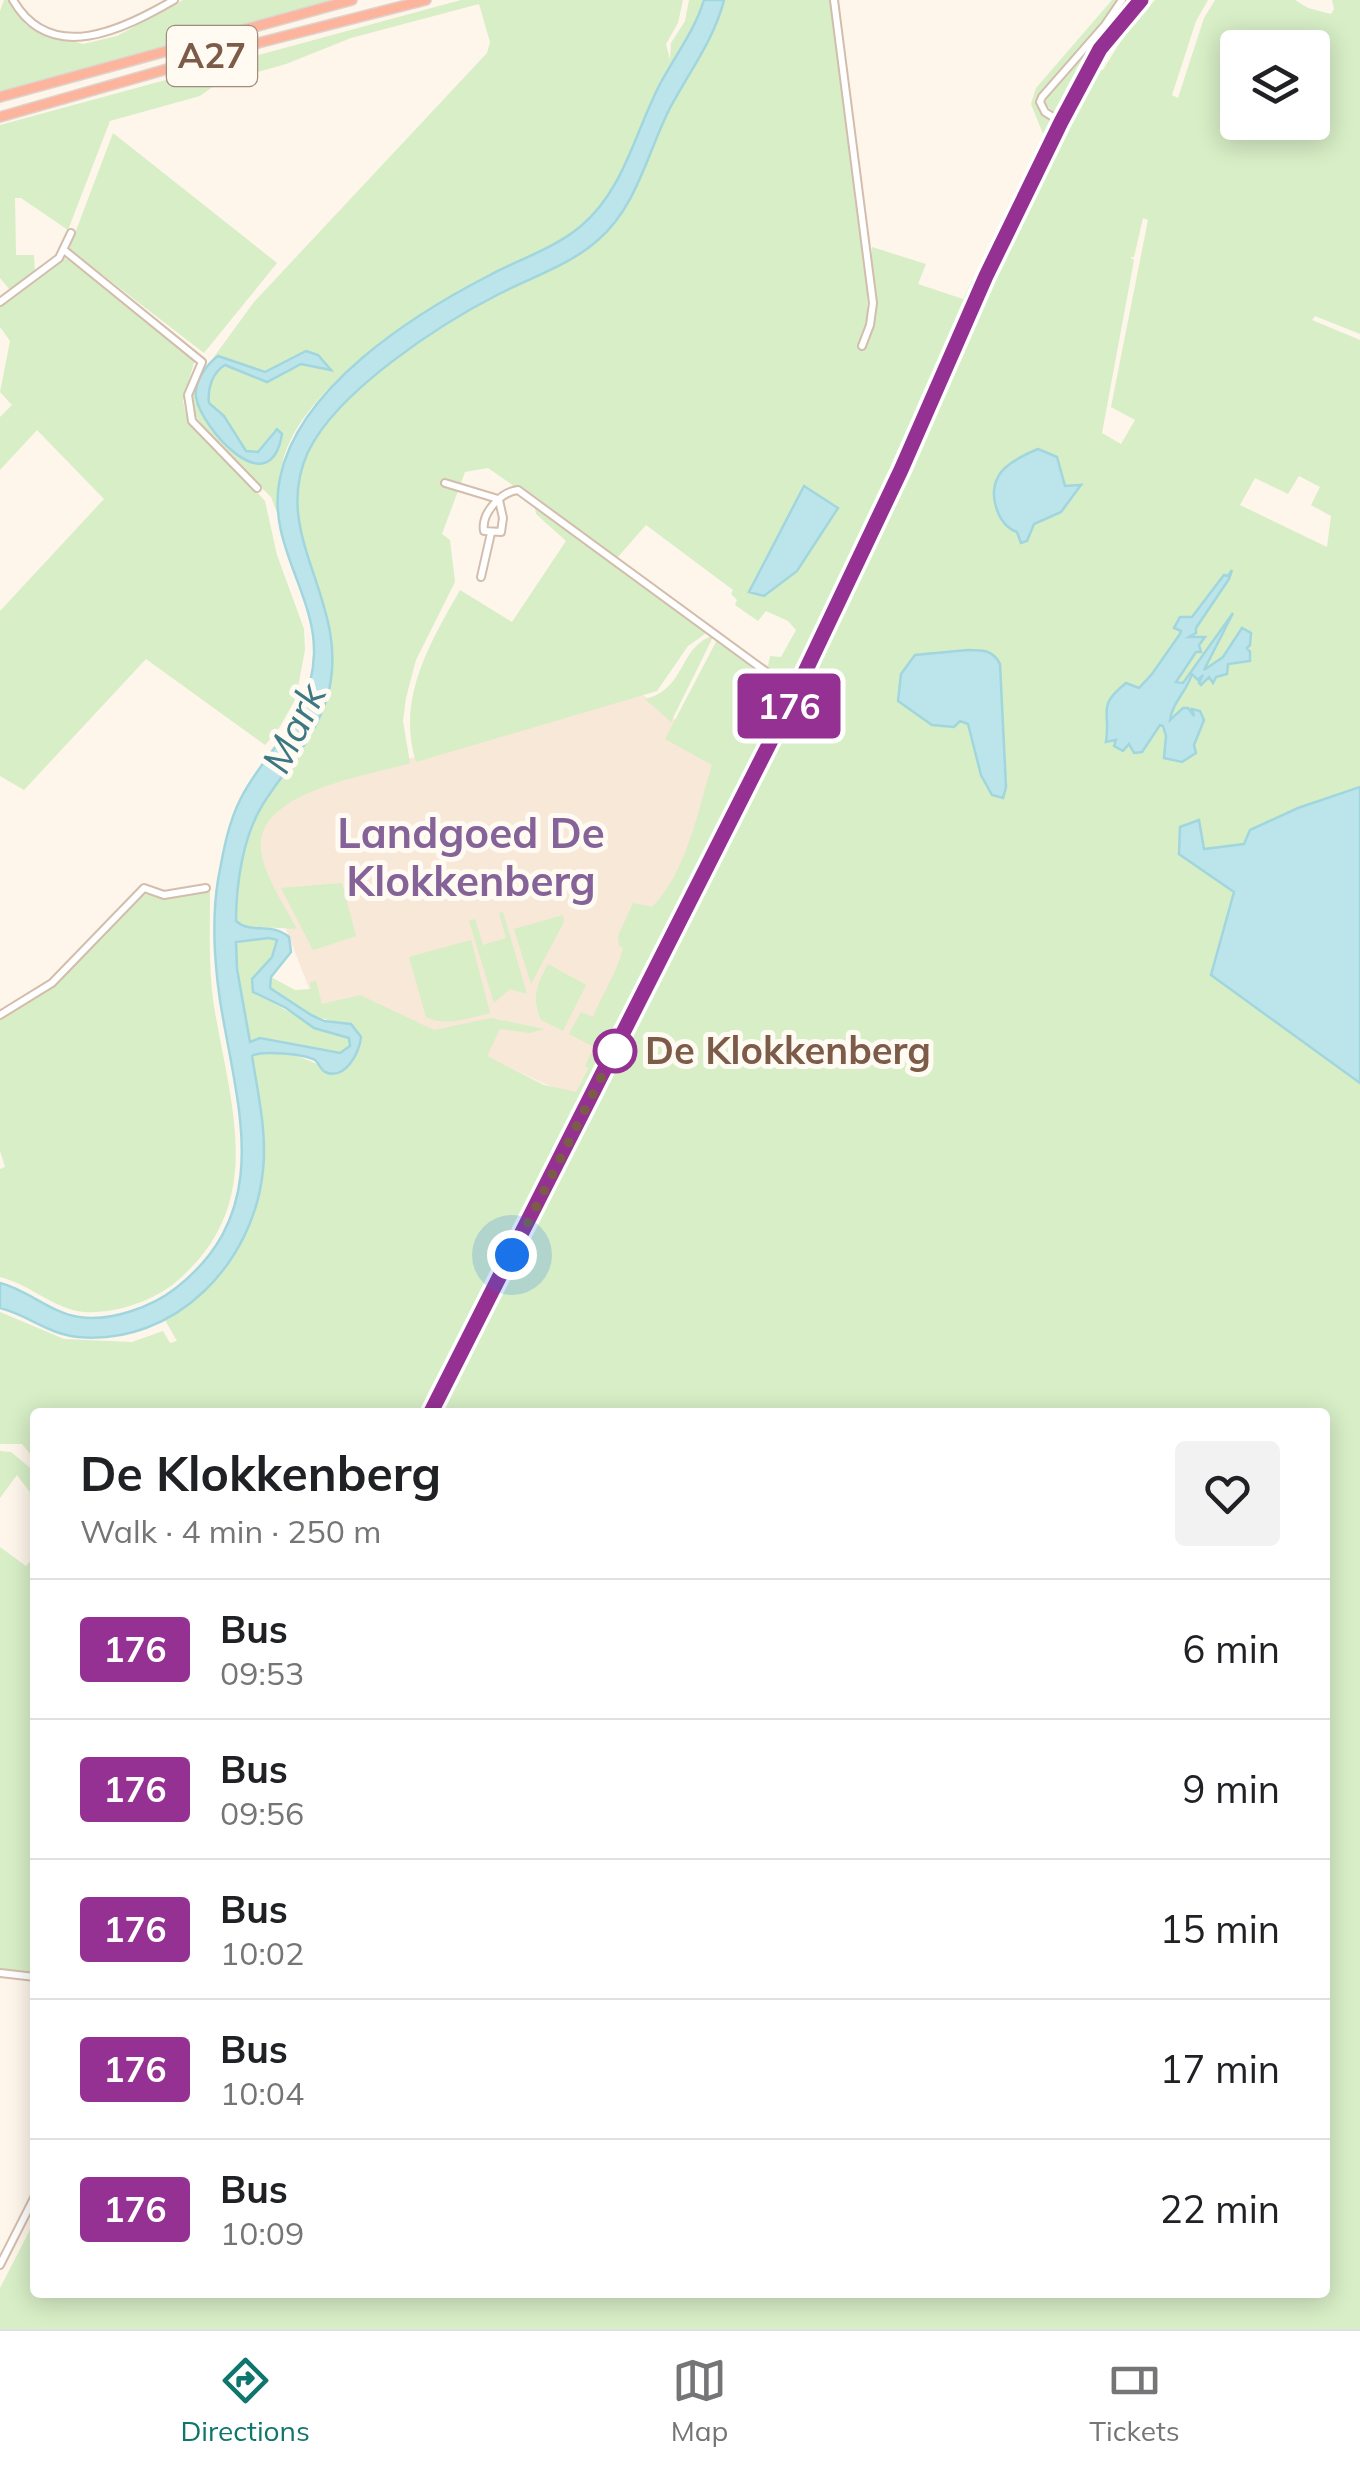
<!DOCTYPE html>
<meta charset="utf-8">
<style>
:root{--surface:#fff;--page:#f2f2f2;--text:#202124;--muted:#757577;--line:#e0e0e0;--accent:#0f766e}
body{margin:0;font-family:Mulish,sans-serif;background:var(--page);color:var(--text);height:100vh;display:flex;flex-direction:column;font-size:38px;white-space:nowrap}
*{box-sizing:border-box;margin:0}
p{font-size:32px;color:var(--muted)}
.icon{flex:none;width:55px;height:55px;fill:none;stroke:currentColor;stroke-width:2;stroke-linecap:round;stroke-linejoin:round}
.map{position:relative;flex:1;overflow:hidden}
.panel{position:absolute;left:30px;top:1408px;width:1300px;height:890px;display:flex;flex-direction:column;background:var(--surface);border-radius:10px;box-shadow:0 5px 25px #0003}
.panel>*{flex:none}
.badge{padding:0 20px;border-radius:8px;font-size:35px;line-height:65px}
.buttons{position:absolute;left:1220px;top:30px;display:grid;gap:20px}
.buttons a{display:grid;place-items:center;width:110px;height:110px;border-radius:10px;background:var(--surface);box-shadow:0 5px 25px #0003;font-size:50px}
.you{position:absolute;width:50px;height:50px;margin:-25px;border:8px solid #fff;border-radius:50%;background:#1a73e8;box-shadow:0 0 0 15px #1a73e833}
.map>.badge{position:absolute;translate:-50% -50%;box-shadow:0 0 0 5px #fff}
.round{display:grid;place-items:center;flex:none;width:105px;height:105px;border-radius:10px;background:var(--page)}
.summary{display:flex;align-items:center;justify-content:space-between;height:170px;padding:0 50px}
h1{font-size:48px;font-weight:700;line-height:75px}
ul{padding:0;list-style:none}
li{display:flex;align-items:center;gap:30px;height:140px;padding:0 50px;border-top:2px solid var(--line)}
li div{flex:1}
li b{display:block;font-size:38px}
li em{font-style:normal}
li .badge{min-width:110px;font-weight:700;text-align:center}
.dock{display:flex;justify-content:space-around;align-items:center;height:140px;border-top:2px solid var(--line);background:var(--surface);font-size:28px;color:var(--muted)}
.dock a{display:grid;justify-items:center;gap:5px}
.dock .on{color:var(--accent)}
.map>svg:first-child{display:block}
.residential{fill:#f7e8d8}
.green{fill:#d7eec6;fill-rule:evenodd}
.water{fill:#bce5eb;stroke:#a1d6de;stroke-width:2.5;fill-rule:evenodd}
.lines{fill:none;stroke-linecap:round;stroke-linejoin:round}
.minor-casing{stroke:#d3bdad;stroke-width:10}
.highway-casing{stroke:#ddd4d0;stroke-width:12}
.minor{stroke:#fff;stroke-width:6}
.highway{stroke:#fdb49c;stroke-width:9}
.line-casing{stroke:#fff;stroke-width:22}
.line{stroke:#953192;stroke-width:15}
.walk{stroke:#7d5b49;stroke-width:10;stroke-dasharray:0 18}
.stop-dot{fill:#fff;stroke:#953192;stroke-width:5}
.labels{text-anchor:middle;stroke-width:10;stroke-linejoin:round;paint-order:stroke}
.shield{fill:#fffaf2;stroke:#a48b7c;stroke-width:2.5}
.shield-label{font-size:35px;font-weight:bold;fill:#7d5b49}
.stop-label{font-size:38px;font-weight:bold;fill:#7d5b49;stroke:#fffaf2;text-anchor:start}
.water-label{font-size:40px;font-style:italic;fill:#3b7883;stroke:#fffaf2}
.quarter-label{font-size:42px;font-weight:bold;fill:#856298;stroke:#fffaf2}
</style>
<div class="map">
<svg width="1360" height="2329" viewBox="0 0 1360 2329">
<rect width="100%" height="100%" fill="#fef6ea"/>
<path class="residential" d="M 643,695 L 732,763 L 574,1097 L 359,999 L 318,1011 L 254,847 L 274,800 L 545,717 Z"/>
<path class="green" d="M 4,0 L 8,0 L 26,25 L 37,32 L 83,44 L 117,36 L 183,0 L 337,0 L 0,92 L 0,11 Z
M 461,0 L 683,0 L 678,23 L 666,44 L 670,60 L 671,43 L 685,21 L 689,0 L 704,0 C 696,26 680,51 668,75 C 645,123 626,183 587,220 C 560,247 521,258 488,276 C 422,311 326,371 291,439 C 280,461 277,488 277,513 L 271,497 C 254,480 195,425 191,406 C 189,395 195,385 201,376 C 189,406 228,460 259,464 L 276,452 L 280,442 L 274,430 L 258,452 L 246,451 L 224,416 L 209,403 C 207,388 213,373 225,365 L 267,382 L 318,355 L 265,372 L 218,356 L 211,361 L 254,302 L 487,53 L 490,42 L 479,4 L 351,38 L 286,64 L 218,83 L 200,96 L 110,121 L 68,230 L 21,198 L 15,198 L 16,255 L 34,255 L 35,272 L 10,290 L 0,278 L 0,125 Z
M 724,0 L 830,0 L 868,282 L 867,327 L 861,342 L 867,346 C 885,303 868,283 872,247 L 926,264 L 918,284 L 963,299 L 1043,134 L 1031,104 L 1036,88 L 1112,0 L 1120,0 L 1040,98 L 1039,110 L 1052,123 L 1050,136 L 969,305 L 978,308 L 1099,69 L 1103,70 L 1126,33 L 1155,0 L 1208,0 L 1196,21 L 1172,95 L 1178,98 L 1204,18 L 1215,0 L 1295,0 L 1308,8 L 1331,14 L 1334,9 L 1332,0 L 1360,0 L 1360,334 L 1315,316 L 1312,320 L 1360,340 L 1360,2329 L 0,2329 L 0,2288 L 35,2220 L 35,2292 L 1325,2292 L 1325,1412 L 35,1412 L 35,1460 L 22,1444 L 0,1444 L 0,1312 L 64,1339 L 132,1342 L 163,1331 L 170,1343 L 177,1341 L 165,1320 C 184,1311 199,1297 213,1282 C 274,1218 266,1136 252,1056 C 271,1044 314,1060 331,1072 C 353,1068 367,1047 355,1027 L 310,1015 L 273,991 L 269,985 L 271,977 L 295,990 L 311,989 L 310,982 L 316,981 L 322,1004 L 360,995 L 434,1030 L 491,1018 L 544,1029 L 530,1033 L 500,1029 L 487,1056 L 544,1085 L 576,1092 L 588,1068 L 585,1066 L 591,1053 L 595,1055 L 598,1049 L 569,1034 L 581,1012 L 593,1017 C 602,994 617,973 623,948 L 619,946 L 618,936 L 633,903 L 652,907 C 687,872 698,810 712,765 L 665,739 L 718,638 L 768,666 L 770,656 L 781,657 L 796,630 L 788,621 L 766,611 L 758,621 L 735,605 L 737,600 L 731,594 L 733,590 L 646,525 L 617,558 L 488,468 L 465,472 L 442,534 L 450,540 L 455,582 L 416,660 L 406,698 L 403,721 L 410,763 C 368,776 254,791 261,851 C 265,878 285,906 297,929 L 241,926 L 236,921 C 236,885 243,836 263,804 C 286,768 317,736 328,694 C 353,600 268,538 308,452 C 336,391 440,325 499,294 C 532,277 570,265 598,240 C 638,205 647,153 670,108 C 689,72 714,40 724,0 ZM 1238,48 L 1312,48 L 1312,122 L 1238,122 ZM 1143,218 L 1148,220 L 1111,407 L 1135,420 L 1121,444 L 1102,433 L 1134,260 L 1130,257 L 1134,257 ZM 1299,476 L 1320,487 L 1311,505 L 1331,516 L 1327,547 L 1240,505 L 1255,478 L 1288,494 Z
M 1125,0 L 1136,0 L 1099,46 L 1063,109 L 1055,113 L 1045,104 L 1048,95 L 1110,23 Z
M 113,133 L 277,263 L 204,353 L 69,249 Z
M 63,258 L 72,260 L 195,359 L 183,401 L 186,415 L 265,501 L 277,555 L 304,629 L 305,650 L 296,698 L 278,730 L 265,745 L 146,659 L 24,790 L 0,776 L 0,611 L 104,499 L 37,430 L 0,470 L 0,417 L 12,405 L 0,392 L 10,341 L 0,327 L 0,306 Z
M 535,508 L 709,631 L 688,646 L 657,691 L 416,762 C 396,699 430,643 460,590 L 512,622 L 566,541 L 536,514 Z
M 714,635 L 671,722 L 645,699 C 687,689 677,648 714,635 Z
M 342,883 L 356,936 L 313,950 L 281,888 Z
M 210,889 C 210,930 208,972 215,1012 C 232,1111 266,1205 177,1281 C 154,1301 115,1314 84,1312 C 54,1309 29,1284 0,1277 L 0,1169 L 5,1167 L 0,1151 L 0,1019 L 48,989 L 141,894 L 160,896 Z
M 503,912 L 527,994 L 510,989 L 494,1003 L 469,921 L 475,919 L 483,945 L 506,938 L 499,913 Z
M 563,915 L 564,922 L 531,984 L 514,929 Z
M 269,938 L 278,943 L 272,957 L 251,983 L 256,995 C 289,1009 314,1031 349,1038 L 350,1046 L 340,1053 L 260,1040 L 250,1043 L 237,969 L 236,942 Z
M 471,940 L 490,1013 C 469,1018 446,1027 426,1017 L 409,957 Z
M 548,964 L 586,985 L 563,1031 L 541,1020 C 531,997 537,985 548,964 Z
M 0,1451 L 11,1452 L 35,1472 L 35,1499 L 17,1475 L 0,1498 Z
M 0,1547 L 26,1566 L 35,1556 L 35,1973 L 0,1969 Z"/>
<path class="water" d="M 704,0 L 724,0 C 714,40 689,72 670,108 C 647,153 638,205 598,240 C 570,265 532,277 499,294 C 440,324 337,391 308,452 C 269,537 352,602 328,694 C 317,736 286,768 263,804 C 243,836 236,884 236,921 C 251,935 270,921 289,937 L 291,952 L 271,977 L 270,988 L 311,1015 L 324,1021 L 351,1024 L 361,1037 C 360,1052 345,1081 325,1072 C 321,1070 318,1062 315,1060 C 304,1054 261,1050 252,1056 C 258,1094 267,1132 263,1170 C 254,1263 175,1346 78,1337 C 48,1334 28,1315 0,1308 L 0,1283 C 28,1290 51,1313 79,1317 C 110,1322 152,1307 176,1288 C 270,1214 241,1119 223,1018 C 215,975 211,923 218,880 C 223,853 228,823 241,798 C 268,746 312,719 314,654 C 316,594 266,543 280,478 C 298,388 412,315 490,275 C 520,259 555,248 581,226 C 624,190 635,132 660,84 C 675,56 695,30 704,0 ZM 269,938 L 277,940 L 272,957 L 252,979 L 253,992 L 286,1008 L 314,1028 L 349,1038 L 350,1046 L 340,1053 L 260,1038 L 250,1042 L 237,969 L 236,942 Z
M 306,351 L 318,355 L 331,370 L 301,364 L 267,382 L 225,365 C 213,372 207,388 209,403 L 224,416 L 246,451 L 258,452 L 277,429 L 282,434 C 270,506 201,428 196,397 C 194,382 206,365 218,356 L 265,372 Z
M 1038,449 L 1057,457 L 1065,486 L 1081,485 L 1061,512 L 1034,524 L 1027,541 L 1021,543 L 1017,532 C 998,525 988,496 998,477 C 1004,464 1026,454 1038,449 Z
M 804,486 L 838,508 L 797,571 L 764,596 L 749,592 Z
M 1232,570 L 1229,579 L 1196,628 L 1196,633 L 1189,637 L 1205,637 L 1199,645 L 1201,652 L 1196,652 L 1176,682 L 1183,683 L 1233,613 L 1204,670 L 1223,657 L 1242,628 L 1251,633 L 1250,645 L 1247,648 L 1250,652 L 1250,661 L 1228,664 L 1227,674 L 1216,677 L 1213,683 L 1209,677 L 1201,685 L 1199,683 L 1203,675 L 1198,680 L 1192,674 C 1187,691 1172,703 1170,720 L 1183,708 L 1188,708 L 1194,716 L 1192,709 L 1200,711 L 1204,720 L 1194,745 L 1196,753 L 1182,762 L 1164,758 L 1166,736 L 1163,726 L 1160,725 L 1142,752 L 1134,753 L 1129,744 L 1123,751 L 1114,746 L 1116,740 L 1106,742 C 1111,710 1096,707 1126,683 L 1139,688 L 1152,674 L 1180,634 L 1181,631 L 1174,628 L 1180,617 L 1192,617 L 1224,575 L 1228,576 Z
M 968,650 C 983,650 993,650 1000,664 L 1006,787 L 1003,798 L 992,795 L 981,775 L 968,724 L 960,721 L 954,727 L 932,725 L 898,701 L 901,674 L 915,655 Z
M 1360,787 L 1360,1083 L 1211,975 L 1234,892 L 1179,854 L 1180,827 L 1199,820 L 1204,849 L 1244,844 L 1250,830 L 1298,808 Z"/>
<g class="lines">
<g class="minor-casing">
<path id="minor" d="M 13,0 C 51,66 124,29 174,0
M 834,0 L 873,303 L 870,325 L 862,346
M 1061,122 L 1045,112 L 1040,102 L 1042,97 L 1105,25 L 1122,0
M 64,250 L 202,362 L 188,395 L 192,421 L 257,488
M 0,302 L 59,258 L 71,233
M 445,483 L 498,499
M 499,500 L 503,518 L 501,532 L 484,531 C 481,514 500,492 518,490 L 795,693
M 481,577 L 491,533
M 0,1015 L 52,983 L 144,888 L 164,895 L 206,888
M 431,1412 L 795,693 L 901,470 L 986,276 L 1087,70 L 1141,0
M 0,1973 L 35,1977
M 0,2265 L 35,2196"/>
</g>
<g class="highway-casing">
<path id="highway" d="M 0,97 L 352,0
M 0,117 L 258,43 L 426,0"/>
</g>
<use href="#minor" class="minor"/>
<use href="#highway" class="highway"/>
</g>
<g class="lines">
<g class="line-casing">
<path id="line" d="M 431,1412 L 795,693 L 901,470 L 986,276 L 1061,122 L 1100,49 L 1141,0"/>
</g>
<use href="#line" class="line"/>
<path class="walk" d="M 512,1255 L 616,1048 L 615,1051"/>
</g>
<circle class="stop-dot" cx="615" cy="1051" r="20"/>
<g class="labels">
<rect class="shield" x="167" y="26" width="90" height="60" rx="8"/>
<g class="shield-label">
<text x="212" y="68">A27</text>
</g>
<g class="stop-label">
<text x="645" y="1064">De Klokkenberg</text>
</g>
<g class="water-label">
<text transform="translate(294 728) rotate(-64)" y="14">Mark</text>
</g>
<g class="quarter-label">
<text x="471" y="848">Landgoed De<tspan x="471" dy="48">Klokkenberg</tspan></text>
</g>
</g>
</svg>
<div class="buttons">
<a><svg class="icon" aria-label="layers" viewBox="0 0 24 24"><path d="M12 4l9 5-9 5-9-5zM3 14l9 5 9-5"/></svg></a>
</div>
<div class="you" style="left:512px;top:1255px"></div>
<b class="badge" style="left:789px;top:706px;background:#953192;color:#fff">176</b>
<section class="panel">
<div class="summary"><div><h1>De Klokkenberg</h1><p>Walk · 4 min · 250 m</p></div><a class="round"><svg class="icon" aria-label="heart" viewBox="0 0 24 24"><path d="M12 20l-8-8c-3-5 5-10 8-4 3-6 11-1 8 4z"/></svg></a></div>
<ul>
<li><span class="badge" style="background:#953192;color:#fff">176</span><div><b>Bus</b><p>09:53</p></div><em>6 min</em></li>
<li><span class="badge" style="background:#953192;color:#fff">176</span><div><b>Bus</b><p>09:56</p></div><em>9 min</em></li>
<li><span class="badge" style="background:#953192;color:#fff">176</span><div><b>Bus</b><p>10:02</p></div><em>15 min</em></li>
<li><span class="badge" style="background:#953192;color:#fff">176</span><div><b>Bus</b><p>10:04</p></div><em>17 min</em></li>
<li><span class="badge" style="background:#953192;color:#fff">176</span><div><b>Bus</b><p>10:09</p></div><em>22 min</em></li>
</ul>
</section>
</div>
<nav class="dock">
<a class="on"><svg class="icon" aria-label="directions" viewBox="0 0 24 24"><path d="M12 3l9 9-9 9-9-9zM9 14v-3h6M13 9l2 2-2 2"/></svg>Directions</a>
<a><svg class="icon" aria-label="map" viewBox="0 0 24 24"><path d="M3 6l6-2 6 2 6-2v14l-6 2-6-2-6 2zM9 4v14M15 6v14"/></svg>Map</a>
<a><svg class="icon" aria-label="tickets" viewBox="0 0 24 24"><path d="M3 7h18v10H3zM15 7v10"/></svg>Tickets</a>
</nav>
